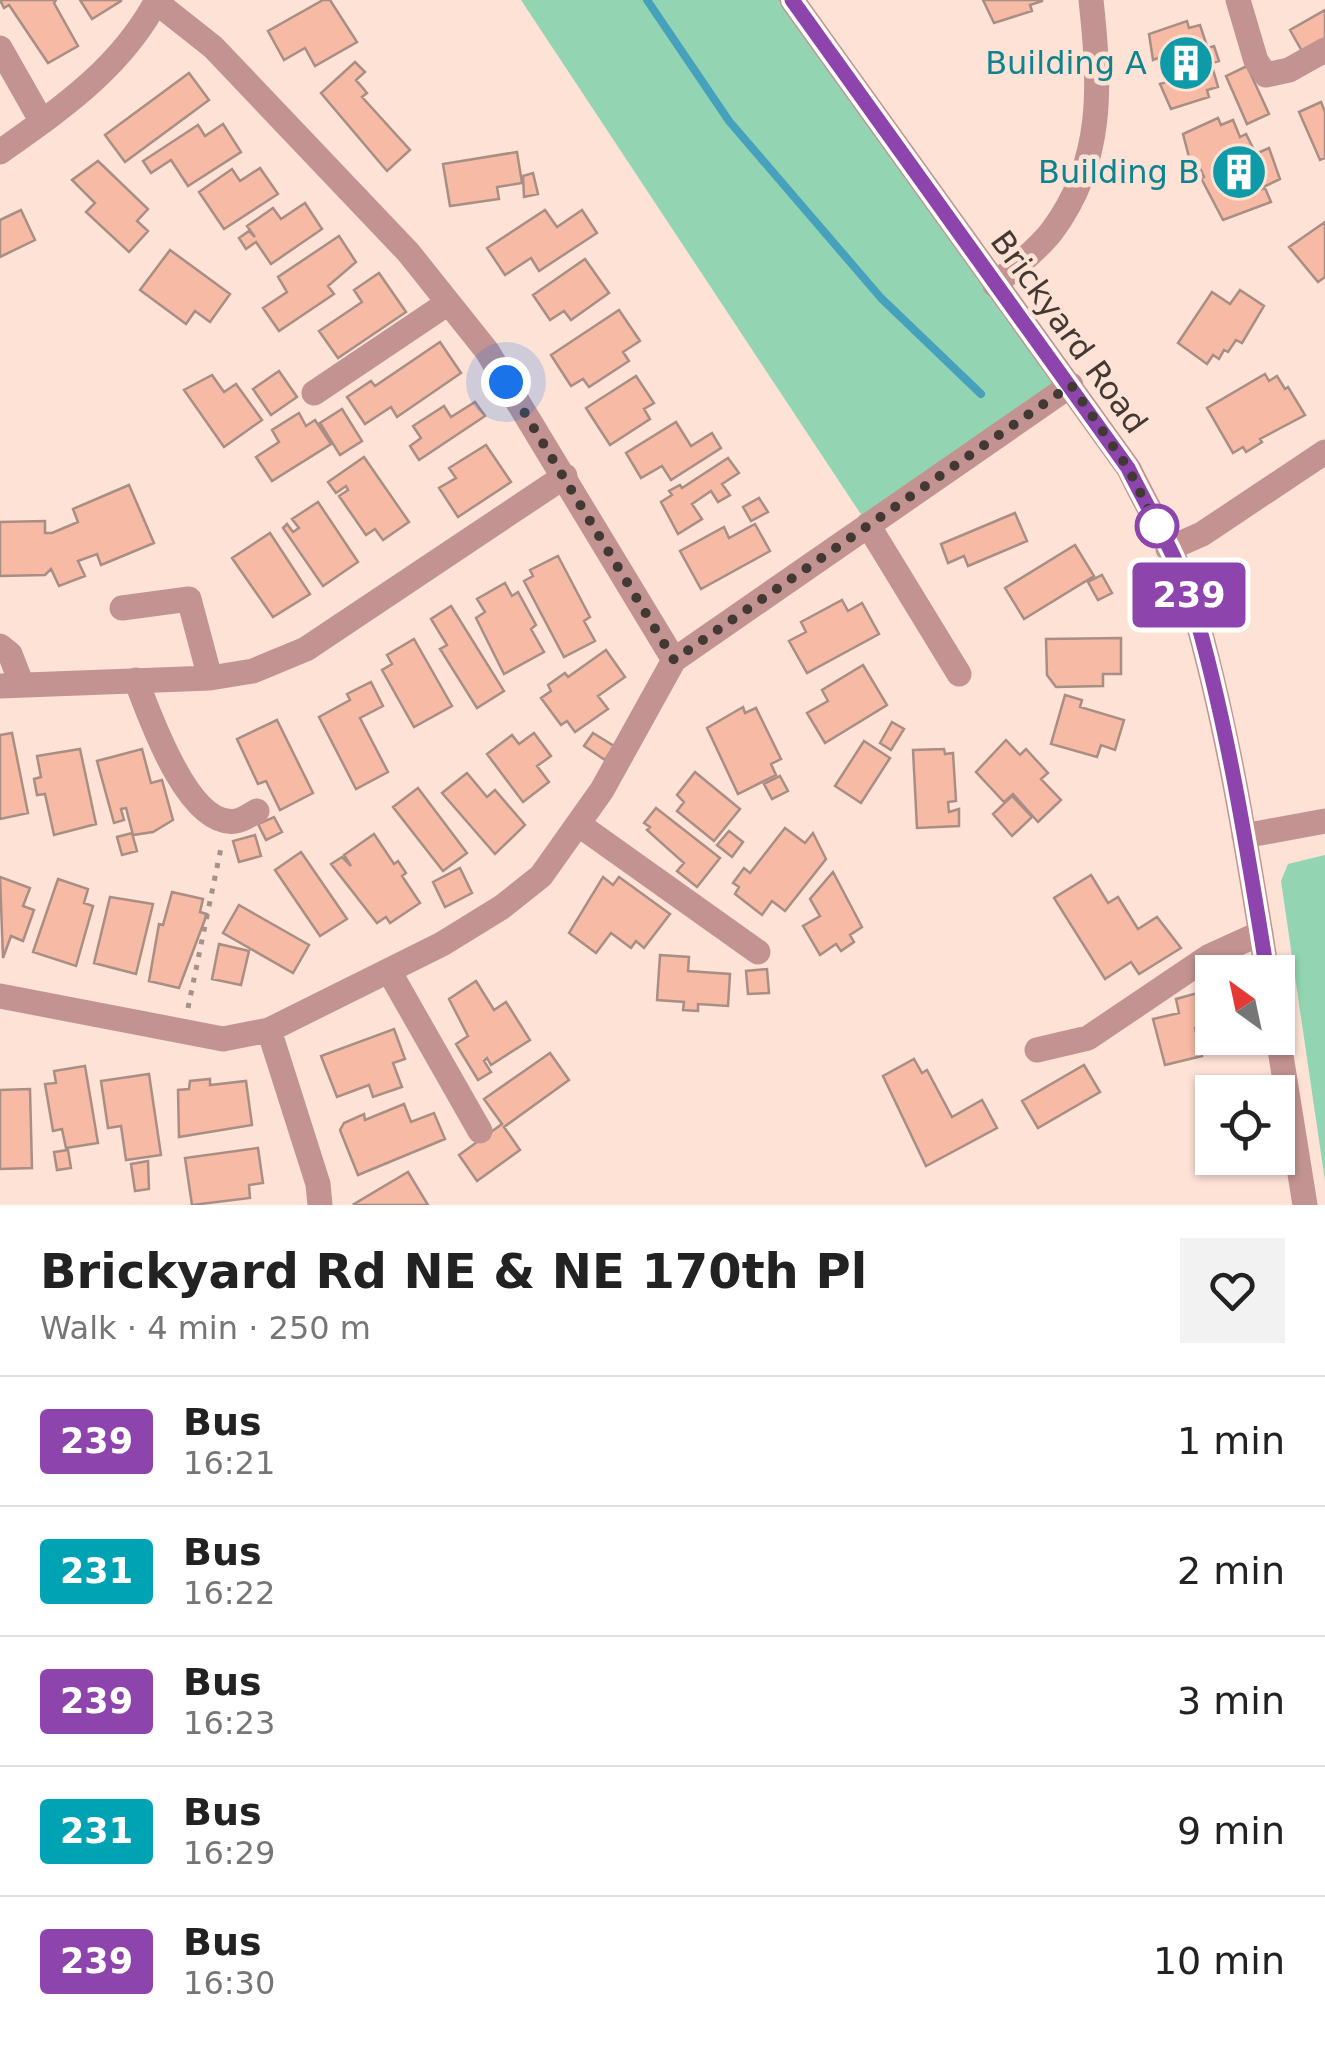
<!DOCTYPE html>
<meta charset="utf-8">
<style>
:root{--surface:#fff;--page:#f2f2f2;--text:#222;--muted:#767676;--line:#e0e0e0}
body{margin:0;font-family:"DejaVu Sans",sans-serif;background:var(--page);color:var(--text);height:100vh;display:flex;flex-direction:column;font-size:38px;white-space:nowrap}
*{box-sizing:border-box;margin:0}
p{font-size:32px;color:var(--muted)}
.icon{flex:none;width:55px;height:55px;fill:none;stroke:currentColor;stroke-width:2;stroke-linecap:round;stroke-linejoin:round}
.map{position:relative;height:1205px;overflow:hidden}
.sheet{display:flex;flex-direction:column;background:var(--surface);flex:1}
.sheet>*{flex:none}
.badge{padding:0 20px;border-radius:8px;font-size:35px;line-height:65px}
.needle{width:65px;rotate:327deg}
.tools{position:absolute;left:1195px;top:955px;display:grid;gap:20px}
.tools a{display:grid;place-items:center;width:100px;height:100px;border-radius:0px;background:var(--surface);box-shadow:0 2px 8px #0004;font-size:50px}
.you{position:absolute;width:50px;height:50px;margin:-25px;border:8px solid #fff;border-radius:50%;background:#1a73e8;box-shadow:0 0 0 15px #1a73e833}
.map>.badge{position:absolute;translate:-50% -50%;box-shadow:0 0 0 5px #fff}
.round{display:grid;place-items:center;flex:none;width:105px;height:105px;border-radius:0px;background:var(--page)}
.head{display:flex;align-items:center;justify-content:space-between;height:170px;padding:0 40px}
h1{font-size:48px;font-weight:600;line-height:75px}
ul{padding:0;list-style:none}
li{display:flex;align-items:center;gap:30px;height:130px;padding:0 40px;border-top:2px solid var(--line)}
li div{flex:1}
li b{display:block;font-size:38px}
li em{font-style:normal}
li .badge{min-width:110px;font-weight:700;text-align:center}
.map>svg:first-child{display:block}
.green{fill:#93d5b3}
.lines{fill:none;stroke-linecap:round;stroke-linejoin:round}
.stream{stroke:#46a1bd;stroke-width:8}
.building{fill:#f7baa5;stroke:#a88e84;stroke-width:2.5}
.path{stroke:#a49188;stroke-width:5;stroke-dasharray:5 8;stroke-linecap:butt}
.minor{stroke:#c29391;stroke-width:25}
.line-casing{stroke:#fff;stroke-width:22}
.line{stroke:#8e44ad;stroke-width:15}
.walk{stroke:#433934;stroke-width:10;stroke-dasharray:0 18}
.stop-dot{fill:#fff;stroke:#8e44ad;stroke-width:5}
.labels{text-anchor:middle;stroke-width:9;stroke-linejoin:round;paint-order:stroke}
.culture-label{font-size:32px;fill:#0d838f;stroke:#fde2d5;text-anchor:end}
.street-label{font-size:32px;fill:#433934;stroke:#fde2d5}
</style>
<div class="map">
<svg width="1325" height="1205" viewBox="0 0 1325 1205">
<rect width="100%" height="100%" fill="#fde2d5"/>
<path class="green" d="M 521,0 L 792,0 L 1071,385 L 868,525 Z
M 1325,855 L 1325,1181 L 1281,881 L 1288,864 Z"/>
<g class="lines">
<path class="stream" d="M 647,0 L 729,121 L 881,298 L 981,394"/>
</g>
<path class="building" d="M 0,0 L 56,0 L 54,3 L 78,46 L 48,63 L 9,5 L 4,8 Z
M 80,0 L 121,0 L 121,1 L 92,19 Z
M 323,0 L 330,0 L 357,42 L 315,66 L 305,48 L 284,60 L 268,31 Z
M 983,0 L 1042,0 L 1042,1 L 1030,5 L 1032,11 L 994,23 Z
M 1325,10 L 1325,38 L 1302,51 L 1290,30 Z
M 1187,21 L 1189,28 L 1200,25 L 1207,46 L 1202,50 L 1214,46 L 1219,61 L 1206,65 L 1212,66 L 1218,87 L 1207,90 L 1209,97 L 1171,109 L 1160,84 L 1166,82 L 1158,58 L 1153,60 L 1149,34 Z
M 355,62 L 365,72 L 356,80 L 367,93 L 362,97 L 410,150 L 387,171 L 321,93 Z
M 1247,66 L 1269,114 L 1247,124 L 1226,76 Z
M 189,73 L 209,100 L 125,162 L 105,135 Z
M 1321,102 L 1325,112 L 1325,158 L 1320,160 L 1299,112 Z
M 1218,118 L 1221,125 L 1233,120 L 1240,137 L 1246,134 L 1253,148 L 1239,153 L 1242,160 L 1269,148 L 1280,179 L 1253,192 L 1265,188 L 1271,202 L 1223,220 L 1201,178 L 1204,177 L 1196,159 L 1190,161 L 1183,134 Z
M 223,124 L 241,152 L 188,186 L 171,160 L 151,173 L 143,161 L 198,125 L 205,136 Z
M 517,152 L 522,183 L 497,187 L 499,199 L 450,206 L 443,164 Z
M 98,161 L 148,209 L 137,221 L 148,231 L 129,252 L 86,212 L 95,203 L 72,180 Z
M 260,168 L 278,194 L 224,229 L 199,192 L 232,169 L 240,181 Z
M 533,173 L 538,194 L 524,197 L 523,176 Z
M 305,203 L 322,229 L 271,264 L 256,242 L 246,249 L 239,238 L 249,231 L 255,237 L 247,226 L 273,208 L 281,219 Z
M 21,210 L 35,240 L 0,257 L 0,220 Z
M 545,210 L 557,227 L 582,210 L 597,233 L 539,271 L 531,258 L 505,275 L 487,248 Z
M 1325,222 L 1325,277 L 1318,282 L 1289,247 Z
M 339,236 L 356,262 L 328,286 L 334,294 L 279,331 L 263,308 L 287,292 L 278,277 Z
M 170,250 L 230,294 L 210,322 L 195,311 L 186,324 L 140,290 Z
M 585,259 L 609,293 L 571,320 L 564,311 L 550,320 L 533,295 Z
M 379,273 L 406,312 L 338,358 L 319,331 L 362,302 L 354,290 Z
M 1240,290 L 1264,306 L 1242,343 L 1236,340 L 1228,352 L 1224,350 L 1219,359 L 1213,355 L 1207,364 L 1178,343 L 1212,292 L 1230,304 Z
M 619,310 L 640,341 L 623,352 L 629,361 L 589,387 L 583,379 L 571,386 L 551,355 Z
M 440,342 L 461,373 L 397,417 L 391,407 L 365,424 L 347,397 L 371,381 L 375,386 Z
M 279,371 L 297,397 L 271,415 L 253,389 Z
M 1265,374 L 1269,381 L 1277,376 L 1285,389 L 1288,387 L 1305,415 L 1260,439 L 1262,442 L 1246,452 L 1243,447 L 1233,453 L 1207,408 Z
M 212,375 L 224,392 L 236,384 L 262,420 L 224,447 L 184,390 Z
M 636,376 L 654,403 L 644,409 L 650,419 L 610,445 L 586,408 Z
M 475,402 L 485,416 L 419,460 L 410,446 L 421,438 L 413,426 L 444,406 L 451,417 Z
M 342,409 L 362,441 L 340,455 L 320,423 Z
M 299,413 L 306,426 L 315,420 L 331,444 L 272,481 L 256,457 L 279,442 L 272,430 Z
M 676,422 L 691,446 L 712,433 L 721,448 L 671,480 L 662,466 L 641,478 L 626,453 Z
M 486,445 L 511,482 L 458,517 L 439,488 L 456,478 L 449,468 Z
M 364,457 L 409,522 L 383,540 L 375,529 L 366,535 L 339,496 L 348,490 L 346,486 L 336,493 L 328,482 Z
M 728,458 L 739,473 L 722,484 L 730,495 L 718,502 L 711,491 L 692,504 L 702,519 L 678,534 L 661,502 L 672,495 L 669,491 L 680,485 L 682,488 Z
M 129,485 L 154,543 L 101,565 L 97,554 L 78,561 L 85,576 L 59,586 L 51,569 L 45,575 L 0,576 L 0,522 L 45,521 L 45,533 L 52,533 L 78,522 L 73,509 Z
M 759,498 L 768,512 L 751,521 L 743,507 Z
M 318,502 L 358,562 L 323,586 L 283,528 L 287,524 L 293,532 L 299,528 L 292,519 Z
M 1015,513 L 1027,541 L 968,566 L 964,556 L 948,563 L 941,544 Z
M 755,524 L 770,551 L 701,589 L 680,551 L 724,527 L 729,538 Z
M 270,533 L 310,594 L 273,617 L 232,558 Z
M 1075,545 L 1094,576 L 1024,619 L 1005,588 Z
M 558,556 L 590,617 L 584,621 L 595,641 L 564,657 L 524,581 L 533,576 L 530,570 Z
M 1102,575 L 1112,593 L 1098,600 L 1088,582 Z
M 505,583 L 512,596 L 518,592 L 536,625 L 531,629 L 544,652 L 504,674 L 476,618 L 485,612 L 477,599 Z
M 842,600 L 848,611 L 862,603 L 879,634 L 807,673 L 789,641 L 806,632 L 801,622 Z
M 451,606 L 504,691 L 477,708 L 440,649 L 447,645 L 431,619 Z
M 1121,638 L 1121,674 L 1103,674 L 1103,686 L 1056,687 L 1047,675 L 1046,639 Z
M 414,639 L 452,706 L 414,727 L 382,670 L 392,664 L 387,655 Z
M 606,650 L 625,677 L 598,696 L 608,709 L 575,732 L 567,721 L 561,725 L 541,698 L 551,691 L 548,685 L 565,673 L 568,677 Z
M 863,665 L 887,705 L 825,743 L 807,713 L 828,701 L 822,690 Z
M 371,682 L 383,706 L 360,718 L 388,772 L 356,789 L 319,717 L 350,700 L 347,694 Z
M 1065,695 L 1082,700 L 1080,707 L 1124,720 L 1115,750 L 1101,745 L 1097,757 L 1051,744 Z
M 743,707 L 745,713 L 756,708 L 781,759 L 771,764 L 776,775 L 738,794 L 707,728 Z
M 277,720 L 313,793 L 280,810 L 266,781 L 258,784 L 237,739 Z
M 892,722 L 904,729 L 891,750 L 880,743 Z
M 12,733 L 28,813 L 0,819 L 0,735 Z
M 534,733 L 551,756 L 537,766 L 549,782 L 523,802 L 487,754 L 512,735 L 519,744 Z
M 593,733 L 614,746 L 605,760 L 584,746 Z
M 1006,740 L 1020,755 L 1026,749 L 1048,773 L 1041,779 L 1061,800 L 1038,822 L 1013,794 L 1004,802 L 976,772 Z
M 864,741 L 890,758 L 861,803 L 835,786 Z
M 80,749 L 96,824 L 54,835 L 45,794 L 37,795 L 34,779 L 41,777 L 37,756 Z
M 142,749 L 151,783 L 162,780 L 173,820 L 153,832 L 133,835 L 126,808 L 121,809 L 124,820 L 114,823 L 97,761 Z
M 944,749 L 945,754 L 953,753 L 956,801 L 948,802 L 949,812 L 959,809 L 959,826 L 917,828 L 913,750 Z
M 695,772 L 740,809 L 714,841 L 677,811 L 684,802 L 677,795 Z
M 467,773 L 487,797 L 495,790 L 525,825 L 495,854 L 442,793 Z
M 780,776 L 788,791 L 772,799 L 764,784 Z
M 418,788 L 467,853 L 443,871 L 393,807 Z
M 1012,796 L 1032,817 L 1012,836 L 993,814 Z
M 656,808 L 720,858 L 697,887 L 677,871 L 684,863 L 647,830 L 650,827 L 644,823 Z
M 274,817 L 282,832 L 266,840 L 258,824 Z
M 785,828 L 805,843 L 813,833 L 826,859 L 785,911 L 772,901 L 762,915 L 735,894 L 739,887 L 733,883 L 744,868 L 750,873 Z
M 729,831 L 743,842 L 732,857 L 717,845 Z
M 132,833 L 137,851 L 122,855 L 117,837 Z
M 374,834 L 394,864 L 398,861 L 406,873 L 402,876 L 420,903 L 390,923 L 386,917 L 377,923 L 331,864 L 342,857 L 351,866 L 344,855 Z
M 255,835 L 261,856 L 239,862 L 233,841 Z
M 301,852 L 347,919 L 320,936 L 275,870 Z
M 460,868 L 472,893 L 445,907 L 433,882 Z
M 833,872 L 862,927 L 850,935 L 854,942 L 841,951 L 836,944 L 820,955 L 803,926 L 820,916 L 810,899 Z
M 1091,875 L 1108,903 L 1118,897 L 1138,929 L 1157,917 L 1181,948 L 1139,974 L 1131,962 L 1105,979 L 1054,898 Z
M 0,877 L 30,888 L 23,906 L 34,910 L 23,941 L 11,936 L 3,958 Z
M 603,877 L 613,885 L 619,877 L 670,914 L 644,948 L 636,941 L 631,948 L 611,933 L 596,953 L 569,933 Z
M 58,879 L 88,889 L 84,903 L 93,906 L 76,966 L 33,952 Z
M 172,892 L 203,899 L 200,912 L 207,914 L 179,988 L 149,981 L 159,924 L 163,925 Z
M 110,897 L 153,904 L 136,974 L 94,963 Z
M 239,905 L 309,945 L 293,973 L 223,933 Z
M 219,944 L 249,951 L 241,985 L 212,979 Z
M 660,955 L 689,957 L 688,971 L 730,974 L 728,1006 L 698,1004 L 698,1011 L 683,1010 L 684,1002 L 657,1000 Z
M 767,969 L 769,993 L 748,994 L 746,971 Z
M 476,981 L 494,1010 L 506,1002 L 530,1040 L 491,1065 L 487,1058 L 484,1061 L 491,1072 L 478,1080 L 456,1044 L 468,1036 L 449,999 Z
M 1205,991 L 1212,1023 L 1195,1028 L 1202,1056 L 1165,1065 L 1153,1019 L 1179,1013 L 1176,999 Z
M 394,1029 L 405,1059 L 393,1063 L 402,1087 L 373,1097 L 369,1085 L 337,1097 L 321,1056 Z
M 550,1053 L 569,1080 L 504,1127 L 520,1150 L 477,1181 L 459,1155 L 502,1124 L 484,1099 Z
M 914,1059 L 922,1073 L 927,1070 L 952,1117 L 982,1100 L 997,1128 L 926,1166 L 883,1076 Z
M 1084,1065 L 1100,1092 L 1038,1128 L 1022,1101 Z
M 85,1066 L 98,1143 L 66,1148 L 62,1129 L 53,1131 L 45,1084 L 56,1083 L 54,1071 Z
M 149,1074 L 161,1155 L 126,1160 L 121,1126 L 108,1128 L 101,1081 Z
M 210,1079 L 210,1085 L 246,1081 L 252,1125 L 179,1137 L 178,1090 L 189,1089 L 190,1081 Z
M 30,1089 L 32,1168 L 0,1169 L 0,1090 Z
M 404,1104 L 411,1122 L 434,1113 L 445,1139 L 358,1175 L 340,1130 L 344,1123 L 364,1114 L 365,1120 Z
M 258,1148 L 263,1183 L 249,1185 L 250,1198 L 192,1205 L 185,1158 Z
M 68,1150 L 71,1168 L 57,1170 L 54,1152 Z
M 148,1161 L 149,1189 L 135,1191 L 131,1164 Z
M 408,1172 L 428,1205 L 355,1205 L 354,1204 Z"/>
<g class="lines">
<path class="path" d="M 188,1008 L 222,843"/>
<path class="minor" d="M 792,0 L 1129,469 C 1150,513 1179,559 1193,606 C 1227,722 1248,854 1267,972
M 1238,0 L 1256,61 L 1266,75 L 1289,70 L 1325,50
M 156,2 L 213,47 L 408,252 L 487,351 L 674,660
M 0,48 L 42,122
M 0,152 C 62,108 121,68 157,0
M 995,285 C 1013,268 1037,251 1052,231 C 1105,160 1100,84 1091,0
M 314,393 L 448,303
M 868,525 L 959,674
M 1168,549 L 1202,534 L 1325,452
M 122,608 L 189,599 L 210,678
M 0,646 L 10,654 L 22,685
M 136,680 C 149,714 188,829 236,821 C 243,820 251,814 257,811
M 0,686 L 210,678 L 253,671 L 306,649 L 565,476
M 578,824 L 758,952
M 1244,836 L 1325,821
M 389,971 L 480,1131
M 0,996 L 223,1039 L 269,1030 L 442,944 L 502,907 L 541,876 L 602,790 L 674,660 L 1071,385
M 269,1030 L 318,1184 L 320,1205
M 1278,1037 L 1305,1205
M 1037,1050 L 1088,1038 L 1208,957 L 1261,933"/>
</g>
<g class="lines">
<g class="line-casing">
<path id="line" d="M 792,0 L 1128,468 C 1150,513 1179,559 1193,606 C 1227,721 1248,854 1267,972"/>
</g>
<use href="#line" class="line"/>
<path class="walk" d="M 506,382 L 674,660 L 1071,385 L 1128,468 L 1157,526"/>
</g>
<defs>
<g id="building-disc" transform="scale(2.875)"><circle r="9.5" fill="#0f9aa8" stroke="#fde2d5"/><path d="M-4-6H4V6H1V3H-1V6H-4ZM-2.5-4.3h1.7v1.8h-1.7ZM.8-4.3h1.7v1.8H.8ZM-2.5-1h1.7V.8h-1.7ZM.8-1h1.7V.8H.8Z" fill="#fff"/></g>
</defs>
<g fill-rule="evenodd">
<use href="#building-disc" x="1186" y="63"/>
<use href="#building-disc" x="1239" y="172"/>
</g>
<circle class="stop-dot" cx="1157" cy="526" r="20"/>
<g class="labels">
<g class="culture-label">
<text x="1147" y="74">Building A</text>
<text x="1200" y="183">Building B</text>
</g>
<g class="street-label">
<text transform="translate(1069 332) rotate(54)" y="11">Brickyard Road</text>
</g>
</g>
</svg>
<div class="tools">
<a><svg class="needle" viewBox="-14 -14 28 28"><path d="M0-13l5 13h-10z" fill="#e53935"/><path d="M0 13l5-13h-10z" fill="#767676"/></svg></a>
<a><svg class="icon" aria-label="locate" viewBox="0 0 24 24"><circle cx="12" cy="12" r="6"/><path d="M12 2v4M12 18v4M2 12h4M18 12h4"/></svg></a>
</div>
<div class="you" style="left:506px;top:382px"></div>
<b class="badge" style="left:1189px;top:595px;background:#8e44ad;color:#fff">239</b>
</div>
<section class="sheet">
<div class="head"><div><h1>Brickyard Rd NE &amp; NE 170th Pl</h1><p>Walk · 4 min · 250 m</p></div><a class="round"><svg class="icon" aria-label="heart" viewBox="0 0 24 24"><path d="M12 20l-8-8c-3-5 5-10 8-4 3-6 11-1 8 4z"/></svg></a></div>
<ul>
<li><span class="badge" style="background:#8e44ad;color:#fff">239</span><div><b>Bus</b><p>16:21</p></div><em>1 min</em></li>
<li><span class="badge" style="background:#00a3b4;color:#fff">231</span><div><b>Bus</b><p>16:22</p></div><em>2 min</em></li>
<li><span class="badge" style="background:#8e44ad;color:#fff">239</span><div><b>Bus</b><p>16:23</p></div><em>3 min</em></li>
<li><span class="badge" style="background:#00a3b4;color:#fff">231</span><div><b>Bus</b><p>16:29</p></div><em>9 min</em></li>
<li><span class="badge" style="background:#8e44ad;color:#fff">239</span><div><b>Bus</b><p>16:30</p></div><em>10 min</em></li>
</ul>
</section>
